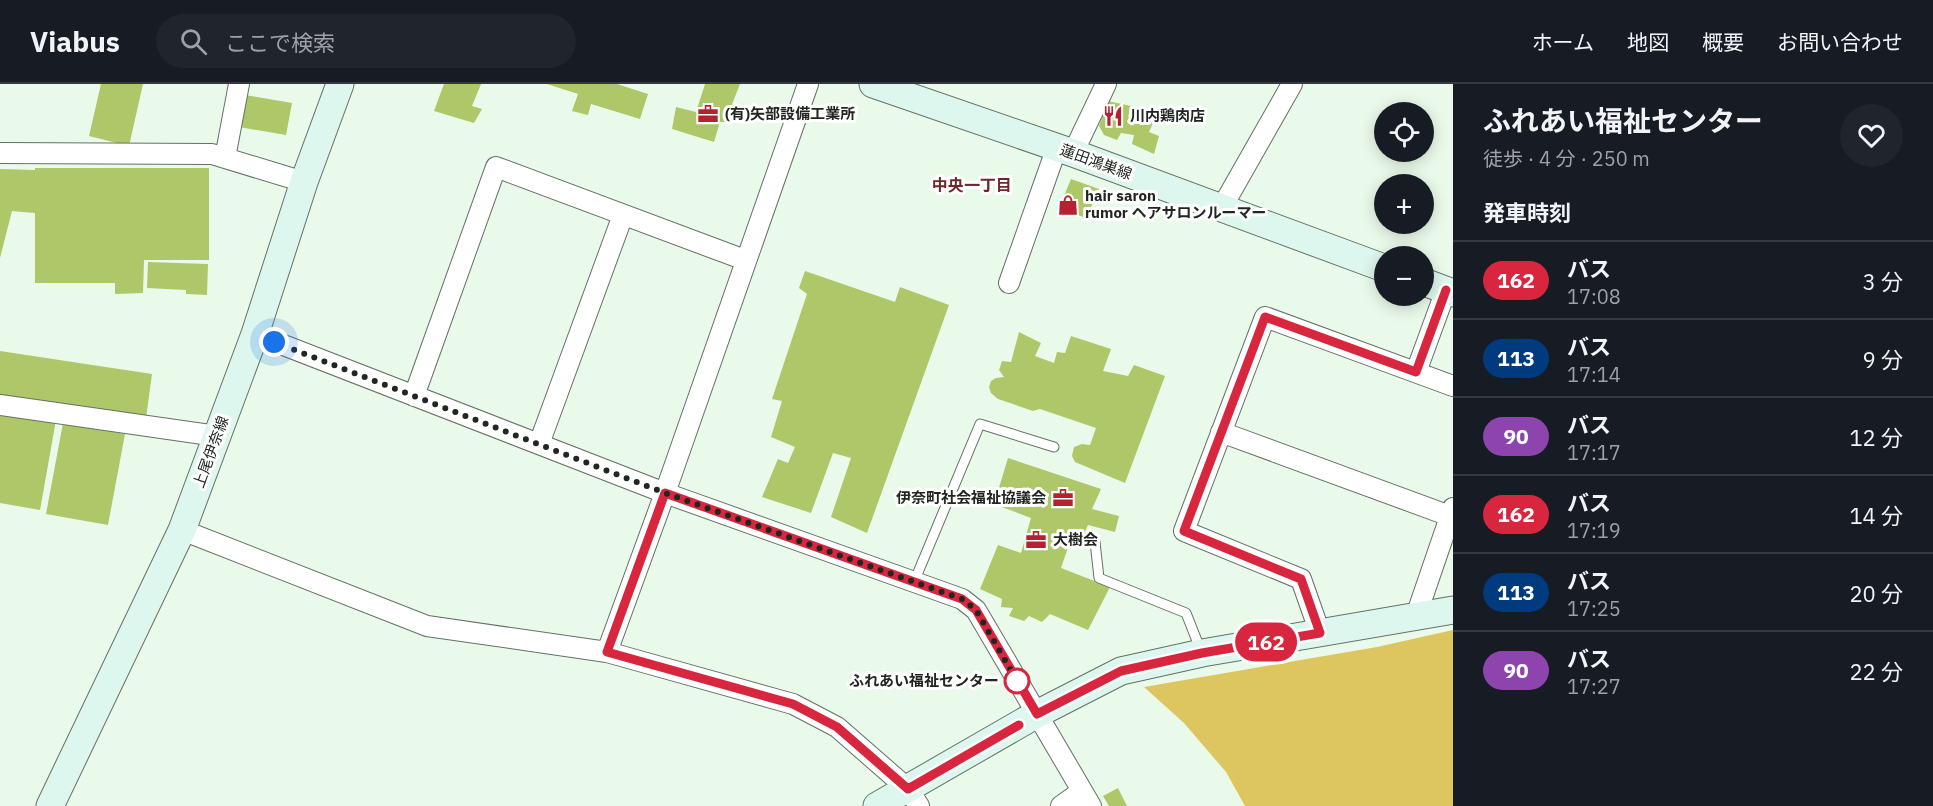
<!DOCTYPE html>
<html lang="ja">
<meta charset="utf-8">
<style>
:root{--surface:#171b24;--page:#20242c;--text:#f1f3f6;--muted:#9ea1a6;--line:#363941}
body{margin:0;font-family:"IBM Plex Sans","Noto Sans JP",sans-serif;background:var(--page);color:var(--text);height:100vh;display:flex;flex-direction:column;font-size:22px;white-space:nowrap}
*{box-sizing:border-box;margin:0}
p{font-size:20px;color:var(--muted)}
.icon{flex:none;width:33px;height:33px;fill:none;stroke:currentColor;stroke-width:2;stroke-linecap:round;stroke-linejoin:round}
.map{position:relative;flex:1;overflow:hidden}
.panel{display:flex;flex-direction:column;background:var(--surface);width:480px}
.panel>*{flex:none}
.badge{padding:0 12px;border-radius:20px;font-size:21px;line-height:39px}
.fabs{position:absolute;left:1374px;top:18px;display:grid;gap:12px}
.fabs a{display:grid;place-items:center;width:60px;height:60px;border-radius:50%;background:var(--surface);box-shadow:0 3px 15px #0003;font-size:30px}
.you{position:absolute;width:30px;height:30px;margin:-15px;border:4px solid #fff;border-radius:50%;background:#1a73e8;box-shadow:0 0 0 9px #1a73e833}
.map>.badge{position:absolute;translate:-50% -50%;box-shadow:0 0 0 3px #fff}
h2{padding:0 30px;font-size:22px;line-height:54px}
.round{display:grid;place-items:center;flex:none;width:63px;height:63px;border-radius:32px;background:var(--page)}
.overview{display:flex;align-items:center;justify-content:space-between;height:102px;padding:0 30px}
h1{font-size:28px;font-weight:700;line-height:45px}
ul{padding:0;list-style:none}
li{display:flex;align-items:center;gap:18px;height:78px;padding:0 30px;border-top:2px solid var(--line)}
li div{flex:1}
li b{display:block;font-size:22px}
li em{font-style:normal}
li .badge{min-width:66px;font-weight:700;text-align:center}
header{display:flex;align-items:center;gap:36px;box-sizing:border-box;height:84px;padding:0 30px;background:var(--surface);border-bottom:2px solid var(--line)}
header strong{font-size:28px}
nav{display:flex;gap:33px;margin-inline-start:auto;font-size:21px}
.search{width:420px;height:54px;background:var(--page);display:flex;align-items:center;gap:15px;box-sizing:border-box;padding:0 21px;border-radius:33px;color:var(--muted);font-size:22px}
main{display:flex;flex:1;min-height:0}
.map>svg:first-child{display:block}
.forest{fill:#ddc55f}
.building{fill:#aec768}
.lines{fill:none;stroke-linecap:round;stroke-linejoin:round}
.lane-casing{stroke:#637164;stroke-width:11}
.street-casing{stroke:#637164;stroke-width:22}
.secondary-casing{stroke:#637164;stroke-width:29}
.lane{stroke:#fff;stroke-width:9}
.street{stroke:#fff;stroke-width:20}
.secondary{stroke:#ddf7ee;stroke-width:27}
.line-casing{stroke:#fff;stroke-width:14}
.line{stroke:#d7263d;stroke-width:9}
.walk{stroke:#202620;stroke-width:6;stroke-dasharray:0 10.8}
.stop-dot{fill:#fff;stroke:#d7263d;stroke-width:3}
.labels{text-anchor:middle;stroke-width:6;stroke-linejoin:round;paint-order:stroke}
.poi-label{font-size:15px;font-weight:bold;fill:#202620;stroke:#fff;text-anchor:start}
.street-label{font-size:15px;fill:#202620;stroke:#fff}
.stop-label{font-size:15px;font-weight:bold;fill:#202620;stroke:#fff;text-anchor:end}
.neighbourhood-label{font-size:16px;font-weight:bold;fill:#6e2829;stroke:#fff}
</style>
<header>
<strong>Viabus</strong>
<div class="search"><svg class="icon" aria-label="search" viewBox="0 0 24 24"><circle cx="10" cy="10" r="6"/><path d="M15 15l6 6"/></svg>ここで検索</div>
<nav><a>ホーム</a><a>地図</a><a>概要</a><a>お問い合わせ</a></nav>
</header>
<main>
<div class="map">
<svg width="1453" height="722" viewBox="0 0 1453 722">
<rect width="100%" height="100%" fill="#eafaea"/>
<path class="forest" d="M 1453,546 L 1453,722 L 1245,722 L 1226,688 L 1184,639 L 1144,603 L 1377,563 Z"/>
<path class="building" d="M 101,0 L 143,0 L 129,62 L 89,52 Z
M 444,0 L 481,0 L 472,22 L 482,25 L 474,39 L 434,27 Z
M 547,0 L 617,0 L 648,10 L 640,35 L 591,20 L 588,31 L 572,27 L 578,10 Z
M 705,0 L 740,0 L 725,38 L 720,38 L 714,58 L 672,45 L 676,23 L 696,28 Z
M 245,11 L 292,19 L 286,51 L 239,43 Z
M 1108,17 L 1131,22 L 1128,33 L 1153,39 L 1149,48 L 1159,52 L 1154,70 L 1132,60 L 1134,51 L 1121,49 L 1117,56 L 1104,51 L 1099,42 Z
M 35,84 L 209,84 L 209,176 L 144,176 L 143,209 L 115,210 L 115,199 L 35,199 L 35,129 L 12,127 L 0,174 L 0,85 L 35,86 Z
M 1071,95 L 1099,105 L 1086,134 L 1059,124 Z
M 148,178 L 208,180 L 207,211 L 186,210 L 186,206 L 147,204 Z
M 805,187 L 895,218 L 900,203 L 949,221 L 867,449 L 831,433 L 851,374 L 833,369 L 811,429 L 762,413 L 778,375 L 788,379 L 795,363 L 771,353 L 782,317 L 772,315 L 807,210 L 799,204 Z
M 1019,248 L 1041,259 L 1035,272 L 1054,279 L 1057,268 L 1065,269 L 1071,252 L 1111,265 L 1103,287 L 1128,292 L 1134,281 L 1165,292 L 1125,399 L 1075,378 L 1072,372 L 1074,363 L 1082,360 L 1090,361 L 1096,344 L 1040,325 L 1033,327 L 998,315 L 991,309 L 989,303 L 991,297 L 996,294 L 1004,293 L 999,286 L 1002,277 L 1011,278 Z
M 0,267 L 152,290 L 146,334 L 0,312 Z
M 0,326 L 56,336 L 40,426 L 0,419 Z
M 63,339 L 125,350 L 108,441 L 46,430 Z
M 1008,374 L 1101,405 L 1092,425 L 1119,432 L 1115,448 L 1088,441 L 1083,452 L 1073,449 L 1061,484 L 1110,503 L 1088,546 L 1050,530 L 1042,538 L 1029,532 L 1024,537 L 1009,532 L 1013,524 L 1001,523 L 1002,515 L 980,505 L 998,461 L 1021,469 L 1031,434 L 994,420 Z
M 1118,704 L 1127,722 L 1109,722 L 1103,712 Z"/>
<g class="lines">
<g class="lane-casing">
<path id="lane" d="M 1095,458 L 1099,494 L 1186,529 L 1201,567
M 914,498 L 980,340 L 1054,363"/>
</g>
<g class="street-casing">
<path id="street" d="M 0,69 L 212,70 L 304,98
M 1073,69 L 1106,0
M 225,74 L 239,0
M 1221,125 L 1292,0
M 1009,199 L 1057,63
M 255,250 L 665,409 L 962,515 L 976,526 L 1091,722
M 1416,288 L 1446,206
M 414,312 L 496,83 L 745,176
M 0,321 L 217,352
M 1221,348 L 1450,432
M 539,360 L 623,131
M 182,446 L 427,542 L 607,568 L 793,620 L 837,643 L 908,705 L 919,722
M 1416,532 L 1453,424
M 1320,549 L 1301,495 L 1184,447 L 1265,233 L 1453,302
M 607,568 L 665,409 L 808,0
M 1061,722 L 1082,707"/>
</g>
<g class="secondary-casing">
<path id="secondary" d="M 873,0 L 1073,69 L 1384,184
M 1424,198 L 1453,209
M 50,722 L 182,446 L 255,250 L 304,98 L 340,0
M 877,722 L 1037,630 L 1121,587 L 1202,569 L 1453,526"/>
</g>
<use href="#lane" class="lane"/>
<use href="#street" class="street"/>
<use href="#secondary" class="secondary"/>
</g>
<g class="lines">
<g class="line-casing">
<path id="line" d="M 1019,641 L 908,705 L 837,643 L 793,620 L 607,568 L 665,409 L 962,515 L 976,526 L 1037,630 L 1121,587 L 1202,569 L 1320,549 L 1301,495 L 1184,447 L 1265,233 L 1416,288 L 1446,206"/>
</g>
<use href="#line" class="line"/>
<path class="walk" d="M 274,258 L 665,409 L 962,515 L 976,526 L 1017,597"/>
</g>
<defs>
<g id="office-bare" transform="scale(1.62)"><path d="M-6-3h4V-5.5h4V-3h4V5H-6ZM-1-4.5V-3h2v-1.5ZM-6 0V1H6V0Z" fill="#b42231" stroke="#fff" stroke-width="2.5" paint-order="stroke"/></g>
<g id="restaurant-bare" transform="scale(1.62)"><path d="M-5-6h1v4h1v-4h1v4h1v-4h1v5L-1.5 .5V6h-2V.5L-5-1ZM5-6V6H3V1.5H1.5Q1.5-4 5-6Z" fill="#b42231" stroke="#fff" stroke-width="2.5" paint-order="stroke"/></g>
<g id="shop-bare" transform="scale(1.62)"><path d="M-5-2.5h2.3a2.7 3.5 0 0 1 5.4 0H5L5.5 6h-11ZM-1.5-2.5h3a1.5 2.3 0 0 0-3 0Z" fill="#b42231" stroke="#fff" stroke-width="2.5" paint-order="stroke"/></g>
</defs>
<g fill-rule="evenodd">
<use href="#office-bare" x="708" y="30"/>
<use href="#restaurant-bare" x="1113" y="32"/>
<use href="#shop-bare" x="1068" y="121"/>
<use href="#office-bare" x="1063" y="414"/>
<use href="#office-bare" x="1036" y="456"/>
</g>
<circle class="stop-dot" cx="1017" cy="597" r="12"/>
<g class="labels">
<g class="poi-label">
<text x="725" y="35">(有)矢部設備工業所</text>
<text x="1130" y="37">川内鶏肉店</text>
<text x="1085" y="117">hair saron<tspan x="1085" dy="17">rumor ヘアサロンルーマー</tspan></text>
<text x="1046" y="419" text-anchor="end">伊奈町社会福祉協議会</text>
<text x="1053" y="461">大樹会</text>
</g>
<g class="street-label">
<text transform="translate(1096 78) rotate(20)" y="5">蓮田鴻巣線</text>
<text transform="translate(211 368) rotate(-70)" y="5">上尾伊奈線</text>
</g>
<g class="stop-label">
<text x="999" y="602">ふれあい福祉センター</text>
</g>
<g class="neighbourhood-label">
<text x="972" y="107">中央一丁目</text>
</g>
</g>
</svg>
<div class="fabs">
<a><svg class="icon" aria-label="locate" viewBox="0 0 24 24"><circle cx="12" cy="12" r="6"/><path d="M12 2v4M12 18v4M2 12h4M18 12h4"/></svg></a>
<a>+</a>
<a>−</a>
</div>
<div class="you" style="left:274px;top:258px"></div>
<b class="badge" style="left:1266px;top:558px;background:#d7263d;color:#fff">162</b>
</div>
<section class="panel">
<div class="overview"><div><h1>ふれあい福祉センター</h1><p>徒歩 · 4 分 · 250 m</p></div><a class="round"><svg class="icon" aria-label="heart" viewBox="0 0 24 24"><path d="M12 20l-8-8c-3-5 5-10 8-4 3-6 11-1 8 4z"/></svg></a></div>
<h2>発車時刻</h2>
<ul>
<li><span class="badge" style="background:#d7263d;color:#fff">162</span><div><b>バス</b><p>17:08</p></div><em>3 分</em></li>
<li><span class="badge" style="background:#003b80;color:#fff">113</span><div><b>バス</b><p>17:14</p></div><em>9 分</em></li>
<li><span class="badge" style="background:#8e44ad;color:#fff">90</span><div><b>バス</b><p>17:17</p></div><em>12 分</em></li>
<li><span class="badge" style="background:#d7263d;color:#fff">162</span><div><b>バス</b><p>17:19</p></div><em>14 分</em></li>
<li><span class="badge" style="background:#003b80;color:#fff">113</span><div><b>バス</b><p>17:25</p></div><em>20 分</em></li>
<li><span class="badge" style="background:#8e44ad;color:#fff">90</span><div><b>バス</b><p>17:27</p></div><em>22 分</em></li>
</ul>
</section>
</main>
